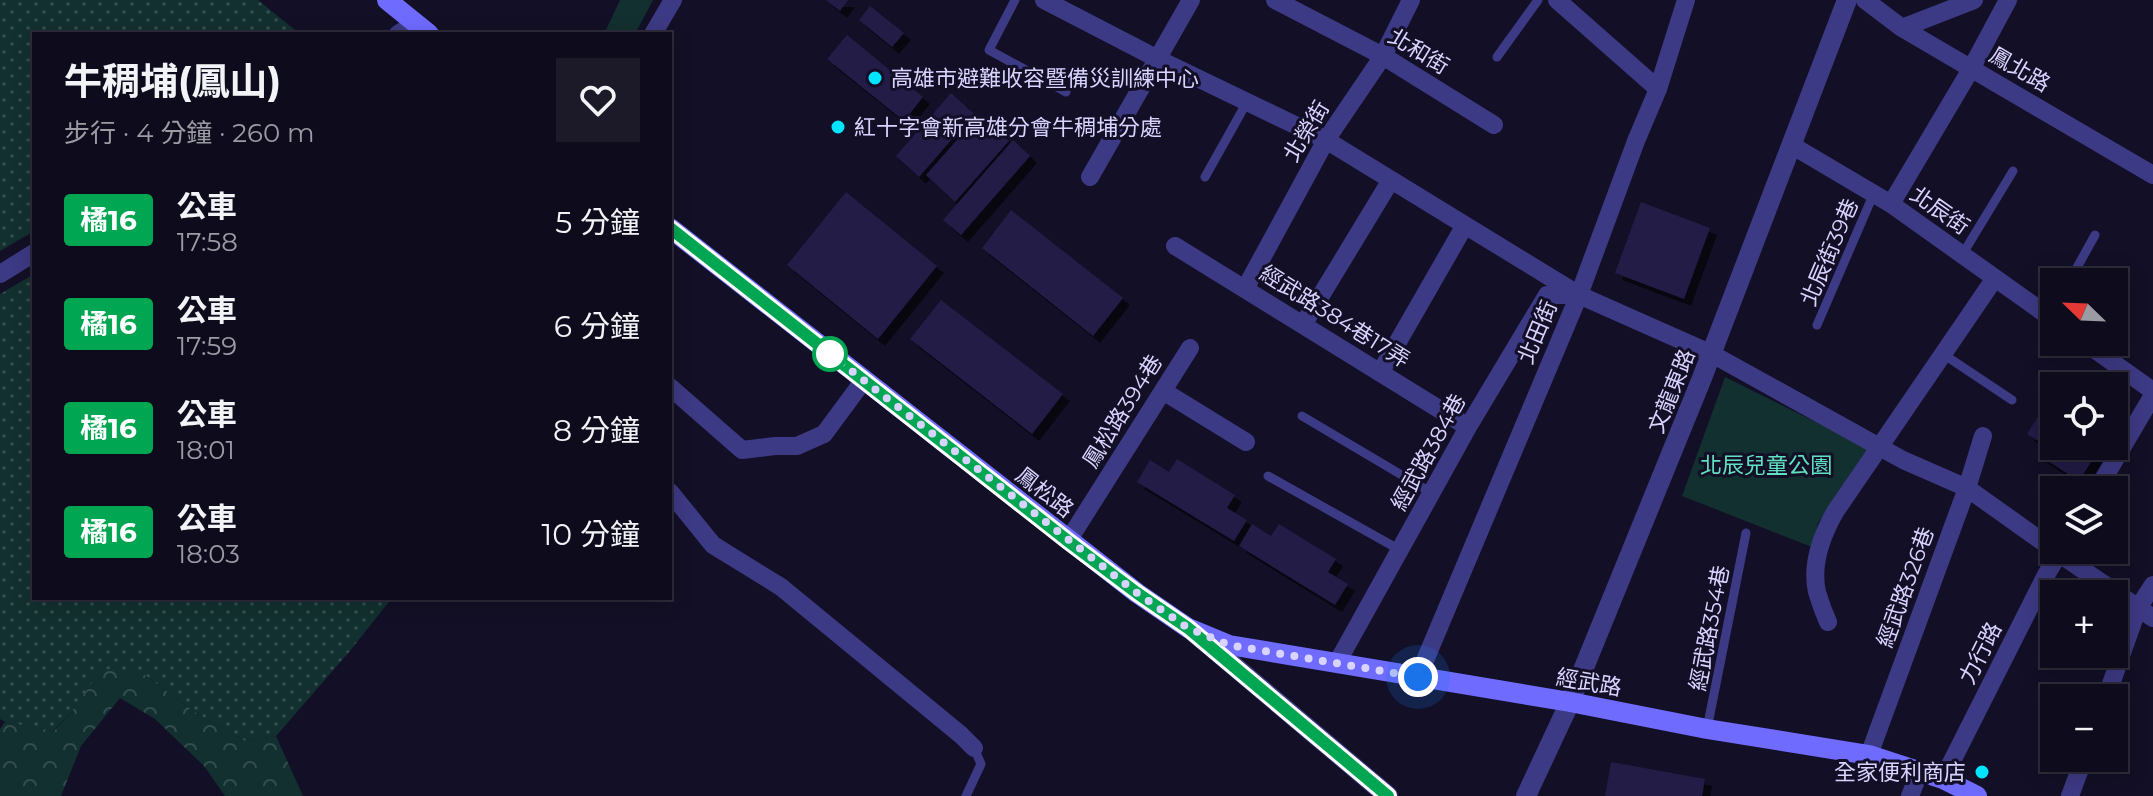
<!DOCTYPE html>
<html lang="zh-TW">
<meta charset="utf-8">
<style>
:root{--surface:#0e0b1c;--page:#1c1929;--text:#f1f3f6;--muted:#9b9ba3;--line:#2e2b3b}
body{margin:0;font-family:Montserrat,"Noto Sans TC",sans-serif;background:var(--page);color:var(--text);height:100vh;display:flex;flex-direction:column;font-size:30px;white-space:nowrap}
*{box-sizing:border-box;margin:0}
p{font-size:26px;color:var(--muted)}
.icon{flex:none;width:44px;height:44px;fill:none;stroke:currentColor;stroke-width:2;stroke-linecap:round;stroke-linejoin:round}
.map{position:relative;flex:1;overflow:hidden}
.details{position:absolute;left:32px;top:32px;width:640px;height:568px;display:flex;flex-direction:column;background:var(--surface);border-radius:0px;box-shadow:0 4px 20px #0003,0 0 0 2px var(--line)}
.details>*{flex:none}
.badge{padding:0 16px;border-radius:6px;font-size:28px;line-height:52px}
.needle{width:52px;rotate:293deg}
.fabs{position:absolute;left:2040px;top:268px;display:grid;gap:16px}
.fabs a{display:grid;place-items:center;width:88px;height:88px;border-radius:0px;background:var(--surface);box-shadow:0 4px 20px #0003,0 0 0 2px var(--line);font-size:40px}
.you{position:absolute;width:40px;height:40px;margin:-20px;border:6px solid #fff;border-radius:50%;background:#1a73e8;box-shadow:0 0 0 12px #1a73e833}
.map>.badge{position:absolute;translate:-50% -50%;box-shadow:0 0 0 4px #fff}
.round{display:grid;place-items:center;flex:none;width:84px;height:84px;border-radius:0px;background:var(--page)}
.summary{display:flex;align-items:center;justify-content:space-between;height:136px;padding:0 32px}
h1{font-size:38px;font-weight:700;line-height:60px}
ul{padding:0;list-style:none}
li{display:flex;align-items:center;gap:24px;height:104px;padding:0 32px}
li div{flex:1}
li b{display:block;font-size:30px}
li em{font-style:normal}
li .badge{min-width:88px;font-weight:700;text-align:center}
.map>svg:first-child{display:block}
.grass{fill:url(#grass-dots)}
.forest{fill:url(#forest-crowns)}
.green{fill:#12302f}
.building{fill:#241b47;filter:url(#shadow)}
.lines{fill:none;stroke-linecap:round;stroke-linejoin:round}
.service{stroke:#3d3a85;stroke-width:9}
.minor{stroke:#3d3a85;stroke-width:18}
.tertiary{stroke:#3d3a85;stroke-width:20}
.secondary{stroke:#6f6bff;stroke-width:20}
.line-casing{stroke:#fff;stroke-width:18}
.line{stroke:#00a651;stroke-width:12}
.walk{stroke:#d9d4ff;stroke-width:8;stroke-dasharray:0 14.4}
.poi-dot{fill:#00e5ff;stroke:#130f26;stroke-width:3}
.stop-dot{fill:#fff;stroke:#00a651;stroke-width:4}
.labels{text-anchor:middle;stroke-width:6;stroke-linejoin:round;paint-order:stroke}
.street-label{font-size:22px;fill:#d9d4ff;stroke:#130f26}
.poi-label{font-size:22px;fill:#d9d4ff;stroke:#130f26;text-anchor:start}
.park-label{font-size:22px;fill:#5fe0c0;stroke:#130f26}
</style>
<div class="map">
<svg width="2153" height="796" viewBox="0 0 2153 796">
<defs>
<pattern id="grass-dots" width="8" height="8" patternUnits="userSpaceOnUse" patternTransform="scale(2)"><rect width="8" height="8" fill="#12302f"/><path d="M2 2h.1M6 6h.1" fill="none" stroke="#344d4e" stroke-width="1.8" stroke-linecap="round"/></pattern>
<pattern id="forest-crowns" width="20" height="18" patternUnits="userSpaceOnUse" patternTransform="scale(2)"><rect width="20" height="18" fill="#12302f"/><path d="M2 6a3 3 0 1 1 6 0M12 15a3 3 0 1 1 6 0" fill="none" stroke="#344d4e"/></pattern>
<filter id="shadow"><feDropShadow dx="7" dy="7" stdDeviation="0" flood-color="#0009"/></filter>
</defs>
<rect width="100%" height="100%" fill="#130f26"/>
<path class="grass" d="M 0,0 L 258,0 L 300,34 L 34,34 L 34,231 L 0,251 Z
M 34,274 L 34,598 L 392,598 L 349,652 L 276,736 L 245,741 L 196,713 L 145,675 L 71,713 L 53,731 L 5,722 L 0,719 L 0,294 Z"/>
<path class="forest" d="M 102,668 L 145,675 L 196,713 L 245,741 L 276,736 L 303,796 L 225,796 L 204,766 L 155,719 L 120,698 L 81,746 L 61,796 L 0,796 L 0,729 L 5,722 L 54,731 L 71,713 Z"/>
<path class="green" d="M 620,0 L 653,0 L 635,34 L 604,34 Z
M 1725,377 L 1868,448 L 1818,523 L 1812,547 L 1682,496 Z"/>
<path class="building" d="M 826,0 L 848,0 L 840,11 Z
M 870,6 L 904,33 L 892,47 L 859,20 Z
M 847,35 L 923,97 L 904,121 L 827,59 Z
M 951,93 L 974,114 L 919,177 L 896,156 Z
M 979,115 L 1009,141 L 955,202 L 926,175 Z
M 1013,140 L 1030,156 L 961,235 L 943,220 Z
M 846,192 L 937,266 L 878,339 L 787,265 Z
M 1641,202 L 1710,228 L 1684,299 L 1615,273 Z
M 1011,210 L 1123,298 L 1093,336 L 982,248 Z
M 941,300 L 1063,394 L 1032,434 L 910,339 Z
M 2054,391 L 2054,446 L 2101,446 L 2079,481 L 2040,456 L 2046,446 L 2027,434 Z
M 1177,459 L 1235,495 L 1227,508 L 1247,520 L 1234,541 L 1137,482 L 1150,460 L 1169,472 Z
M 1252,524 L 1271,536 L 1279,524 L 1336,559 L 1328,572 L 1348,584 L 1335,605 L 1239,546 Z
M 1611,762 L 1705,779 L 1702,796 L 1605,796 Z"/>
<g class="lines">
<path class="service" d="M 1015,0 L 989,50 L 1066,92
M 1497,57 L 1538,0
M 1205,177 L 1247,102
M 1962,255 L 2013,171
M 2069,282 L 2095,235
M 1817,325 L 1874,193
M 1943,354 L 2012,400
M 1302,416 L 1432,493
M 1268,476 L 1400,550
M 1707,729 L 1746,533
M 966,796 L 981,764 L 974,748"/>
<path class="minor" d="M 1044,0 L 1158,59 L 1326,140 L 1579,295 L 1712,354 L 1903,460 L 1967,488 L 2054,550
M 1275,0 L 1383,56 L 1494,125
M 1557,0 L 1658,89
M 1865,0 L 1902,28 L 2153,175
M 1902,28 L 1974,0
M 398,34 L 416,23
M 653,34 L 673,0
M 1793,146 L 1891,204 L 2054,320
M 1090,177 L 1191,0
M 1891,204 L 1971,69 L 2008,0
M 1175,246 L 1468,427
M 0,274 L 34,253
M 1245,289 L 1326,140 L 1383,56 L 1411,0
M 1303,325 L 1391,180
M 2084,342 L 2153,391
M 1380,373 L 1465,225
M 670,387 L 742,450 L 775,446 L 797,446 L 824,434 L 864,380
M 1163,391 L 1246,442
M 2097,490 L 2153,395
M 670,492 L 713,545 L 781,587 L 961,735 L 974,748
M 1068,541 L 1190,348
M 2054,550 L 2153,618
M 1828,622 C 1824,613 1820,602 1817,592 C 1811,565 1822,535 1835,512 L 1995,278
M 1337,663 L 1468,427 L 1547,295 L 1579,295
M 1418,677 L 1579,295 L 1636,141 L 1658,89 L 1686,0
M 2106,698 L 2138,608 L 2153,585
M 1869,755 L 1967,488 L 1983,436
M 1943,779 L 2046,575 L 2061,550
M 1910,796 L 1920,771
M 2070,796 L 2084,758"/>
<path class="tertiary" d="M 1195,633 L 1388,796
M 1526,796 L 1570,702 L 1702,378 L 1847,0"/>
<path class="secondary" d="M 387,0 L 429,34
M 670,228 L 1137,593 L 1188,628 L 1229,645 L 1570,702 L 1707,729 L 1869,755 L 1943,779 L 1977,796"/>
</g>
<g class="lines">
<g class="line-casing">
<path id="line" d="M 670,228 L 1068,541 L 1137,593 L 1188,628 L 1388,796"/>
</g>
<use href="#line" class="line"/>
<path class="walk" d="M 830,354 L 1137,593 L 1188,628 L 1229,645 L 1418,677"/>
</g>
<g class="poi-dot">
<circle cx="875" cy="78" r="8"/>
<circle cx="838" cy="127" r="8"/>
<circle cx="1982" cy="772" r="8"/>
</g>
<circle class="stop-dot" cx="830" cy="354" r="16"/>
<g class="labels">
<g class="street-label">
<text transform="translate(1419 51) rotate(31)" y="8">北和街</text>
<text transform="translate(2020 69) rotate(30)" y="8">鳳北路</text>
<text transform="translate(1306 131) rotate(-59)" y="8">北榮街</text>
<text transform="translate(1940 210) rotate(35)" y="8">北辰街</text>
<text transform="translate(1829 252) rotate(-67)" y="8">北辰街39巷</text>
<text transform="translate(1335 316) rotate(32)" y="8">經武路384巷17弄</text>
<text transform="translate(1537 332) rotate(-67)" y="8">北田街</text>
<text transform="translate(1671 391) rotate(-68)" y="8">文龍東路</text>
<text transform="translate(1122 411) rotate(-58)" y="8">鳳松路394巷</text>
<text transform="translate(1428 452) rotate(-61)" y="8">經武路384巷</text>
<text transform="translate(1045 492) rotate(38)" y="8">鳳松路</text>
<text transform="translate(1905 587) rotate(-70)" y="8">經武路326巷</text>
<text transform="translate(1709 628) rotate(-79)" y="8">經武路354巷</text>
<text transform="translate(1980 653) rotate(-63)" y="8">力行路</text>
<text transform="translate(1589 682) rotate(10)" y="8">經武路</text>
</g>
<g class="poi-label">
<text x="891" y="86">高雄市避難收容暨備災訓練中心</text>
<text x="854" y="135">紅十字會新高雄分會牛稠埔分處</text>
<text x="1966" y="780" text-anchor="end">全家便利商店</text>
</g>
<g class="park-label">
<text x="1766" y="473">北辰兒童公園</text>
</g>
</g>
</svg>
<div class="fabs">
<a><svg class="needle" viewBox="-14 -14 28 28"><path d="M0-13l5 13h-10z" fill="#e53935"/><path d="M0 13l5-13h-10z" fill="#9b9ba3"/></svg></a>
<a><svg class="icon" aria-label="locate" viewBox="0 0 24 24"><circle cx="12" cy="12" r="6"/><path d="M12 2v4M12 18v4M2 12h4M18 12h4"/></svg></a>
<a><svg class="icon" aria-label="layers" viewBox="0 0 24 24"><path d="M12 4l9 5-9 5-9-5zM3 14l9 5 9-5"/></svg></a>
<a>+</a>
<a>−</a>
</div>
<div class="you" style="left:1418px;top:677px"></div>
<section class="details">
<div class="summary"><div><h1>牛稠埔(鳳山)</h1><p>步行 · 4 分鐘 · 260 m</p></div><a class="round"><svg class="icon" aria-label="heart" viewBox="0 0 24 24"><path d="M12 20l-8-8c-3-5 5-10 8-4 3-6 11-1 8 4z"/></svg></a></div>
<ul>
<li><span class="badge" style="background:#00a651;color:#fff">橘16</span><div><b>公車</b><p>17:58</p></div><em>5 分鐘</em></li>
<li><span class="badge" style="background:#00a651;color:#fff">橘16</span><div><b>公車</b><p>17:59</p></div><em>6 分鐘</em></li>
<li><span class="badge" style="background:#00a651;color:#fff">橘16</span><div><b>公車</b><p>18:01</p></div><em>8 分鐘</em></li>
<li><span class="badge" style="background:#00a651;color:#fff">橘16</span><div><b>公車</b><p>18:03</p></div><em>10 分鐘</em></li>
</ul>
</section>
</div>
